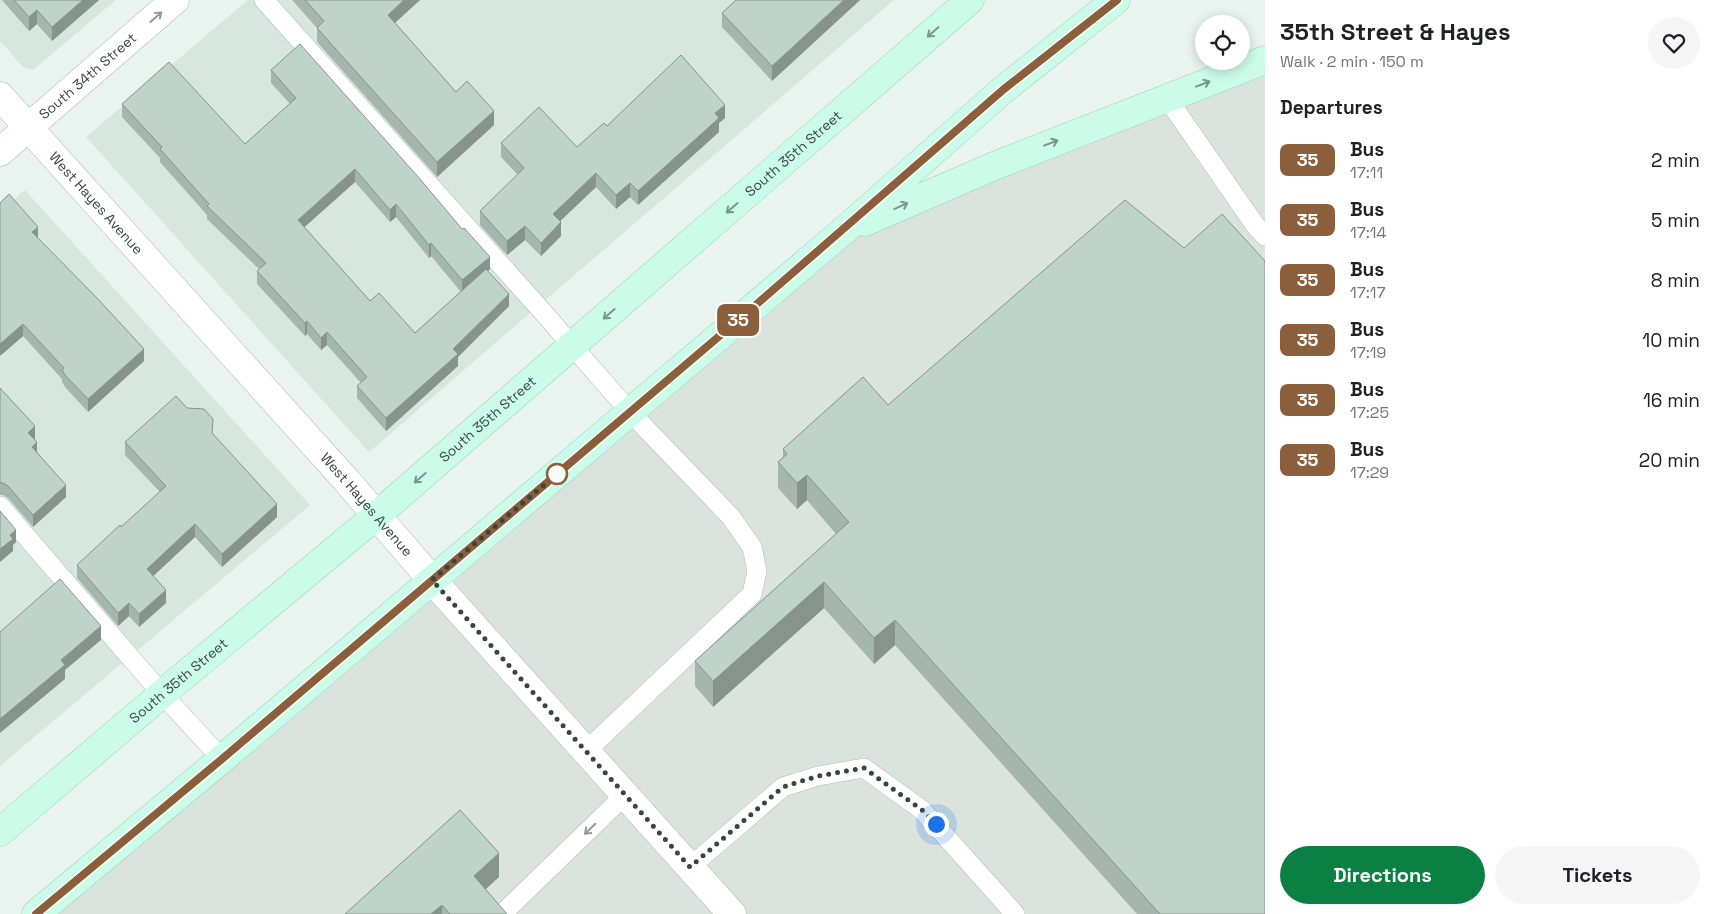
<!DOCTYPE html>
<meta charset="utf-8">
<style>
:root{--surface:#fff;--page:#f6f6f6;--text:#202124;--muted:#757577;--accent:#0b8043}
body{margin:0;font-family:"Space Grotesk",sans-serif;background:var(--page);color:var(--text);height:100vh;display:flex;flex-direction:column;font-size:19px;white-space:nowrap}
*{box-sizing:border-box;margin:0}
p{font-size:16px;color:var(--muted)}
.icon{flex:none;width:28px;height:28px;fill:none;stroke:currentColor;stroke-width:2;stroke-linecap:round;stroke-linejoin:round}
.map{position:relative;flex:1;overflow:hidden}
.details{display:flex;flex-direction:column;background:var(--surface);width:450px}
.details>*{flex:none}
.badge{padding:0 10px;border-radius:8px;font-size:18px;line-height:32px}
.controls{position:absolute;left:1195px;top:15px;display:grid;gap:10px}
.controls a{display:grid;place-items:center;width:55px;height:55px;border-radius:50%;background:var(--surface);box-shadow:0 2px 12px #0003;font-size:25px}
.you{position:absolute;width:25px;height:25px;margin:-12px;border:4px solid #fff;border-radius:50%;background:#1a73e8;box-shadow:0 0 0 8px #1a73e833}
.map>.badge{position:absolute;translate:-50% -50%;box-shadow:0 0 0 2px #fff}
h2{padding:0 15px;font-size:19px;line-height:45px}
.round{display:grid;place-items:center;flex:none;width:52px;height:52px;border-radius:26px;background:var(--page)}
.headline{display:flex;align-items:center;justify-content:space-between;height:85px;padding:0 15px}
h1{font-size:24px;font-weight:700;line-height:38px}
.primary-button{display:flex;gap:10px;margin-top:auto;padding:10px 15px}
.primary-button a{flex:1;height:58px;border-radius:30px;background:var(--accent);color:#fff;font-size:20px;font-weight:700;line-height:58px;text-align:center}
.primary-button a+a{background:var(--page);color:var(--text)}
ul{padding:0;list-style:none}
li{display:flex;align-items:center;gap:15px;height:60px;padding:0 15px}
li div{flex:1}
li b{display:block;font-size:19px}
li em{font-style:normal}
li .badge{min-width:55px;font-weight:700;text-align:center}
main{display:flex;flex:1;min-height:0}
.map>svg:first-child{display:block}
.residential{fill:#d7e7e0}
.industrial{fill:#dae3de}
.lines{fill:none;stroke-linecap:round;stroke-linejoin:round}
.service-casing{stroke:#acbeb5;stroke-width:20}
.minor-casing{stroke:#acbeb5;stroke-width:29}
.secondary-casing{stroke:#9bd0bb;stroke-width:29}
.service{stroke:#fff;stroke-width:19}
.minor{stroke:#fff;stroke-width:28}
.secondary{stroke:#cbfbe9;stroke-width:28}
.wall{fill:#a4b6ad;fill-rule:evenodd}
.shaded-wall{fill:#86948d}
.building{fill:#bfd4c9;stroke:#86948d}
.oneway{stroke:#929995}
.oneway2{stroke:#7a978c}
.line-casing{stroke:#fff;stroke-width:11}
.line{stroke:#8b5e3c;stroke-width:8}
.walk{stroke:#38463f;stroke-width:5;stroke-dasharray:0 9}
.stop-dot{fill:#fff;stroke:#8b5e3c;stroke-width:2.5}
.labels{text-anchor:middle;stroke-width:4.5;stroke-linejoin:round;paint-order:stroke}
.street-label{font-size:14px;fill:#38463f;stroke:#fff}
</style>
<main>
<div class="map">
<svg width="1265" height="914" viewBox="0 0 1265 914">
<rect width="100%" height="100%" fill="#e9f3ef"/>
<path class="residential" d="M 0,0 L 116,0 L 33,70 L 23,67 L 0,41 Z
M 248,0 L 894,0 L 369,452 L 86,137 Z
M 25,190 L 310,505 L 0,766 L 0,211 Z"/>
<path class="industrial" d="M 1265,60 L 1265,914 L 36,914 L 841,233 Z"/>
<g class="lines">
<g class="service-casing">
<path id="service" d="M 264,0 L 542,311 L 630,412 L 731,517 L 752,547 L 757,571 L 752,594 L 586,751
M 1167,98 L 1255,225 L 1265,236
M 0,506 L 162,694 L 222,759
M 690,867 L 783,787 L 818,776 L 864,768 L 922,810 L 1015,914
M 502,914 L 625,795"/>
</g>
<g class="minor-casing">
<g id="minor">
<path id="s1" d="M 0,96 L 346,480 L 432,580 L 732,914"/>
<path id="s2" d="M 0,152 L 175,0"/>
</g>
</g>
<g class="secondary-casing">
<g id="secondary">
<path d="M 865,222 L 994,166 L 1265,60"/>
<path id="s3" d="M 0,832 L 162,694 L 377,515 L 970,0"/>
<path d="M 36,914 L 222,759 L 630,412 L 841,233 L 1004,89 L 1116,0"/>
</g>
</g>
<use href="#service" class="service"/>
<use href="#minor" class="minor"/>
<use href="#secondary" class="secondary"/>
</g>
<path class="wall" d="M 2,0 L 99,0 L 52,41 L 37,24 L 29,31 Z
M 292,0 L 420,0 L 395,23 L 456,92 L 494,125 L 437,177 L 317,42 L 317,28 Z
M 736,0 L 860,0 L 772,81 L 722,27 L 722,13 Z
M 271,70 L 490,269 L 488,271 L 509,306 L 458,357 L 458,366 L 386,431 L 357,398 L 357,386 L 361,383 L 327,345 L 321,350 L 307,334 L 305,336 L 257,284 L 257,271 L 259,269 L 207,219 L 207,215 L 160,162 L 160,158 L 122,117 L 122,104 L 245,144 L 290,104 L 271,83 ZM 355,182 L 390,222 L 396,217 L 429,258 L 431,256 L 461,292 L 415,333 L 370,301 L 304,227 Z
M 725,118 L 719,123 L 719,132 L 638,205 L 630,197 L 616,209 L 596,187 L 560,221 L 561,236 L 541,256 L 525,240 L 507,255 L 480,225 L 480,211 L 518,175 L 501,157 L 501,143 L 577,147 L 607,126 Z
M 38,238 L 144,361 L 88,412 L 65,387 L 62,382 L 62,379 L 23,336 L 0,356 Z
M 0,388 L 35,439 L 34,439 L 37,452 L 66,497 L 33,527 L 8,498 L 3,495 L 0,495 Z
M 212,434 L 277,517 L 222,567 L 195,537 L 153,576 L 166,603 L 139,627 L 129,616 L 118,626 L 77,578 L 77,565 L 121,527 L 160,492 L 125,455 L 125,442 Z
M 783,449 L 1265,914 L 1137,914 L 895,645 L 874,664 L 824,608 L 713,707 L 695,686 L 695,661 L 836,534 L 807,500 L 797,509 L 778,488 L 778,462 L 783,457 Z
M 499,877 L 485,889 L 507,914 L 345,914 Z"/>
<path class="shaded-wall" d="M 83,0 L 99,0 L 52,41 L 52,27 Z
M 404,0 L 420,0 L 388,29 L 388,15 Z
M 844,0 L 860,0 L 772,81 L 772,66 Z
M 37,10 L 37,24 L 29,31 L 29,17 Z
M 725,105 L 725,118 L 719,123 L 719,132 L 638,205 L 638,191 L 715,113 Z
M 494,111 L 494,125 L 437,177 L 437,162 Z
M 355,169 L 355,182 L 298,233 L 298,220 Z
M 596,173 L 596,187 L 553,228 L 553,214 Z
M 630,183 L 630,197 L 616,209 L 616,195 Z
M 396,204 L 396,217 L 390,222 L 390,210 Z
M 561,222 L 561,236 L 541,256 L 541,243 Z
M 525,226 L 525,240 L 507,255 L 507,241 Z
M 38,227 L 38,239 L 32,232 Z
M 431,243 L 431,256 L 429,258 L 429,245 Z
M 490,257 L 490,269 L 462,293 L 462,280 Z
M 509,294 L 509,306 L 458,357 L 458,366 L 386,431 L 386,418 L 453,349 Z
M 307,321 L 307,334 L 305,336 L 305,323 Z
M 23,324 L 23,336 L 0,356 L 0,344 Z
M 327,332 L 327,345 L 321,350 L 321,338 Z
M 144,349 L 144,361 L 88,412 L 88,399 Z
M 35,426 L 35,439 L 28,445 L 28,433 Z
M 37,442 L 37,454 L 32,447 Z
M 807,475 L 807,500 L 797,509 L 797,483 Z
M 66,485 L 66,497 L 33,527 L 33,515 Z
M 277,504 L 277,517 L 222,567 L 222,554 Z
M 195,524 L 195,537 L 147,582 L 147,569 Z
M 16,530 L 16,542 L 13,545 L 13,551 L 0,562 L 0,549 L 10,535 Z
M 824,582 L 824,608 L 713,707 L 713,681 Z
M 166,590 L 166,603 L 139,627 L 139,614 Z
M 129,603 L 129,616 L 118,626 L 118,613 Z
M 895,620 L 895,645 L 874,664 L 874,638 Z
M 101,626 L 101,640 L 65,670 L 65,679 L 0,733 L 0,719 L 61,660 Z
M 499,853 L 499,877 L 474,900 L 474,876 Z
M 442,905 L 442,914 L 431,914 Z"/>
<path class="building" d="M 14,0 L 83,0 L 52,27 L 37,10 L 29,17 Z
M 305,0 L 404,0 L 388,15 L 456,92 L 467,81 L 494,111 L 437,162 L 317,28 L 324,21 Z
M 736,0 L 844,0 L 772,66 L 722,13 Z
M 300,44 L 420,179 L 462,229 L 464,228 L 490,257 L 462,280 L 431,243 L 429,245 L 396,204 L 390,210 L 355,169 L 298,220 L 370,301 L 379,293 L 415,333 L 486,269 L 509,294 L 453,349 L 458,354 L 386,418 L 357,386 L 367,377 L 327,332 L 321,338 L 307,321 L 305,323 L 257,271 L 266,263 L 207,206 L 209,204 L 160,149 L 162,147 L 122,104 L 169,62 L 245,144 L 296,98 L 271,70 Z
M 681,55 L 725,105 L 715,113 L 719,118 L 638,191 L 630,183 L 616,195 L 596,173 L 553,214 L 561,222 L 541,243 L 525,226 L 507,241 L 480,211 L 524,168 L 501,143 L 539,107 L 577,147 L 604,123 L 607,126 Z
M 9,194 L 38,227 L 32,232 L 97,298 L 144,349 L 88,399 L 65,375 L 62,370 L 64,368 L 23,324 L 0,344 L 0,203 Z
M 1125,200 L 1184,248 L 1222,214 L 1265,261 L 1265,914 L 1160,914 L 895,620 L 874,638 L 824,582 L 713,681 L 695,661 L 849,522 L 807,475 L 797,483 L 778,462 L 787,454 L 783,449 L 863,377 L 888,405 Z
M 0,388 L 35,426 L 28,433 L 37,442 L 32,447 L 66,485 L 33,515 L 8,486 L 3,483 L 0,483 Z
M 176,396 L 187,408 L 204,409 L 213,419 L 212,433 L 277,504 L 222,554 L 195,524 L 147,569 L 166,590 L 139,614 L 129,603 L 118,613 L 77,565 L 120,525 L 121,527 L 166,486 L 125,442 Z
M 0,511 L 16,530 L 10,535 L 13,539 L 0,549 Z
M 60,579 L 101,626 L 61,660 L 65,665 L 0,719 L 0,632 Z
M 460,810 L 499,853 L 474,876 L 507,914 L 450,914 L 442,905 L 431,914 L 345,914 Z"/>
<defs><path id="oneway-shaft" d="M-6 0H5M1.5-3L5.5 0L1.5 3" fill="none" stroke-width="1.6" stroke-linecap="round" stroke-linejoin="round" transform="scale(1.25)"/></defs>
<g class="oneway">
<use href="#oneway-shaft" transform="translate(156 17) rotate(-41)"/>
<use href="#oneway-shaft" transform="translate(590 829) rotate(136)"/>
</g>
<g class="oneway2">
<use href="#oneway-shaft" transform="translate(933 32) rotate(139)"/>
<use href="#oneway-shaft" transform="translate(1203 84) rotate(-21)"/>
<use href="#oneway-shaft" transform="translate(1051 143) rotate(-21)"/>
<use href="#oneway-shaft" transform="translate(901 206) rotate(-24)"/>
<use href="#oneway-shaft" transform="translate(732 208) rotate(139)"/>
<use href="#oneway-shaft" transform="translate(609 314) rotate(139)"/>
<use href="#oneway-shaft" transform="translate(420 478) rotate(139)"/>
</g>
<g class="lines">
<g class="line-casing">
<path id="line" d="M 36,914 L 222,759 L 750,310 L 1004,89 L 1117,0"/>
</g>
<use href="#line" class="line"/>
<path class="walk" d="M 557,474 L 432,580 L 690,867 L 783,787 L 818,776 L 864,768 L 922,810 L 936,824"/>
</g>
<circle class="stop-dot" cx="557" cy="474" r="10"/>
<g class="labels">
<g class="street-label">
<text dy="5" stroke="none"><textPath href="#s2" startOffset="116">South 34th Street</textPath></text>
<text dy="5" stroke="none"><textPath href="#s3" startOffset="1044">South 35th Street</textPath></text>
<text dy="5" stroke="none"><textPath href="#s1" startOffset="144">West Hayes Avenue</textPath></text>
<text dy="5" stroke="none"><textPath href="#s3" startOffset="639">South 35th Street</textPath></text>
<text dy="5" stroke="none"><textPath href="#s1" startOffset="549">West Hayes Avenue</textPath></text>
<text dy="5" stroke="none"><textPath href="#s3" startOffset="234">South 35th Street</textPath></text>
</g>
</g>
</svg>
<div class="controls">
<a><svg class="icon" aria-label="locate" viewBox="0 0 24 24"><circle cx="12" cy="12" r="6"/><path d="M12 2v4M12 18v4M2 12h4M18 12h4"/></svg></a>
</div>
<div class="you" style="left:936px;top:824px"></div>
<b class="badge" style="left:738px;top:320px;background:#8b5e3c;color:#fff">35</b>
</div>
<section class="details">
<div class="headline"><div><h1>35th Street &amp; Hayes</h1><p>Walk · 2 min · 150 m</p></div><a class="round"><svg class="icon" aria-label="heart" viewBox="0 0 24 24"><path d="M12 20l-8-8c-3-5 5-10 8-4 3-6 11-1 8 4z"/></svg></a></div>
<h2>Departures</h2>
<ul>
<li><span class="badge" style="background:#8b5e3c;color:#fff">35</span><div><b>Bus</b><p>17:11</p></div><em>2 min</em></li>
<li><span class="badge" style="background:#8b5e3c;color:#fff">35</span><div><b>Bus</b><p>17:14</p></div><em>5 min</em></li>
<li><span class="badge" style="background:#8b5e3c;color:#fff">35</span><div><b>Bus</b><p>17:17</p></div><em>8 min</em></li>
<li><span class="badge" style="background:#8b5e3c;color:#fff">35</span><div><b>Bus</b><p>17:19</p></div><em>10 min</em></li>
<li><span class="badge" style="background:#8b5e3c;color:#fff">35</span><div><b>Bus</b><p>17:25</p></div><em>16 min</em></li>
<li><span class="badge" style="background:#8b5e3c;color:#fff">35</span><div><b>Bus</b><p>17:29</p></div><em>20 min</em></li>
</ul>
<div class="primary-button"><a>Directions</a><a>Tickets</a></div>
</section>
</main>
